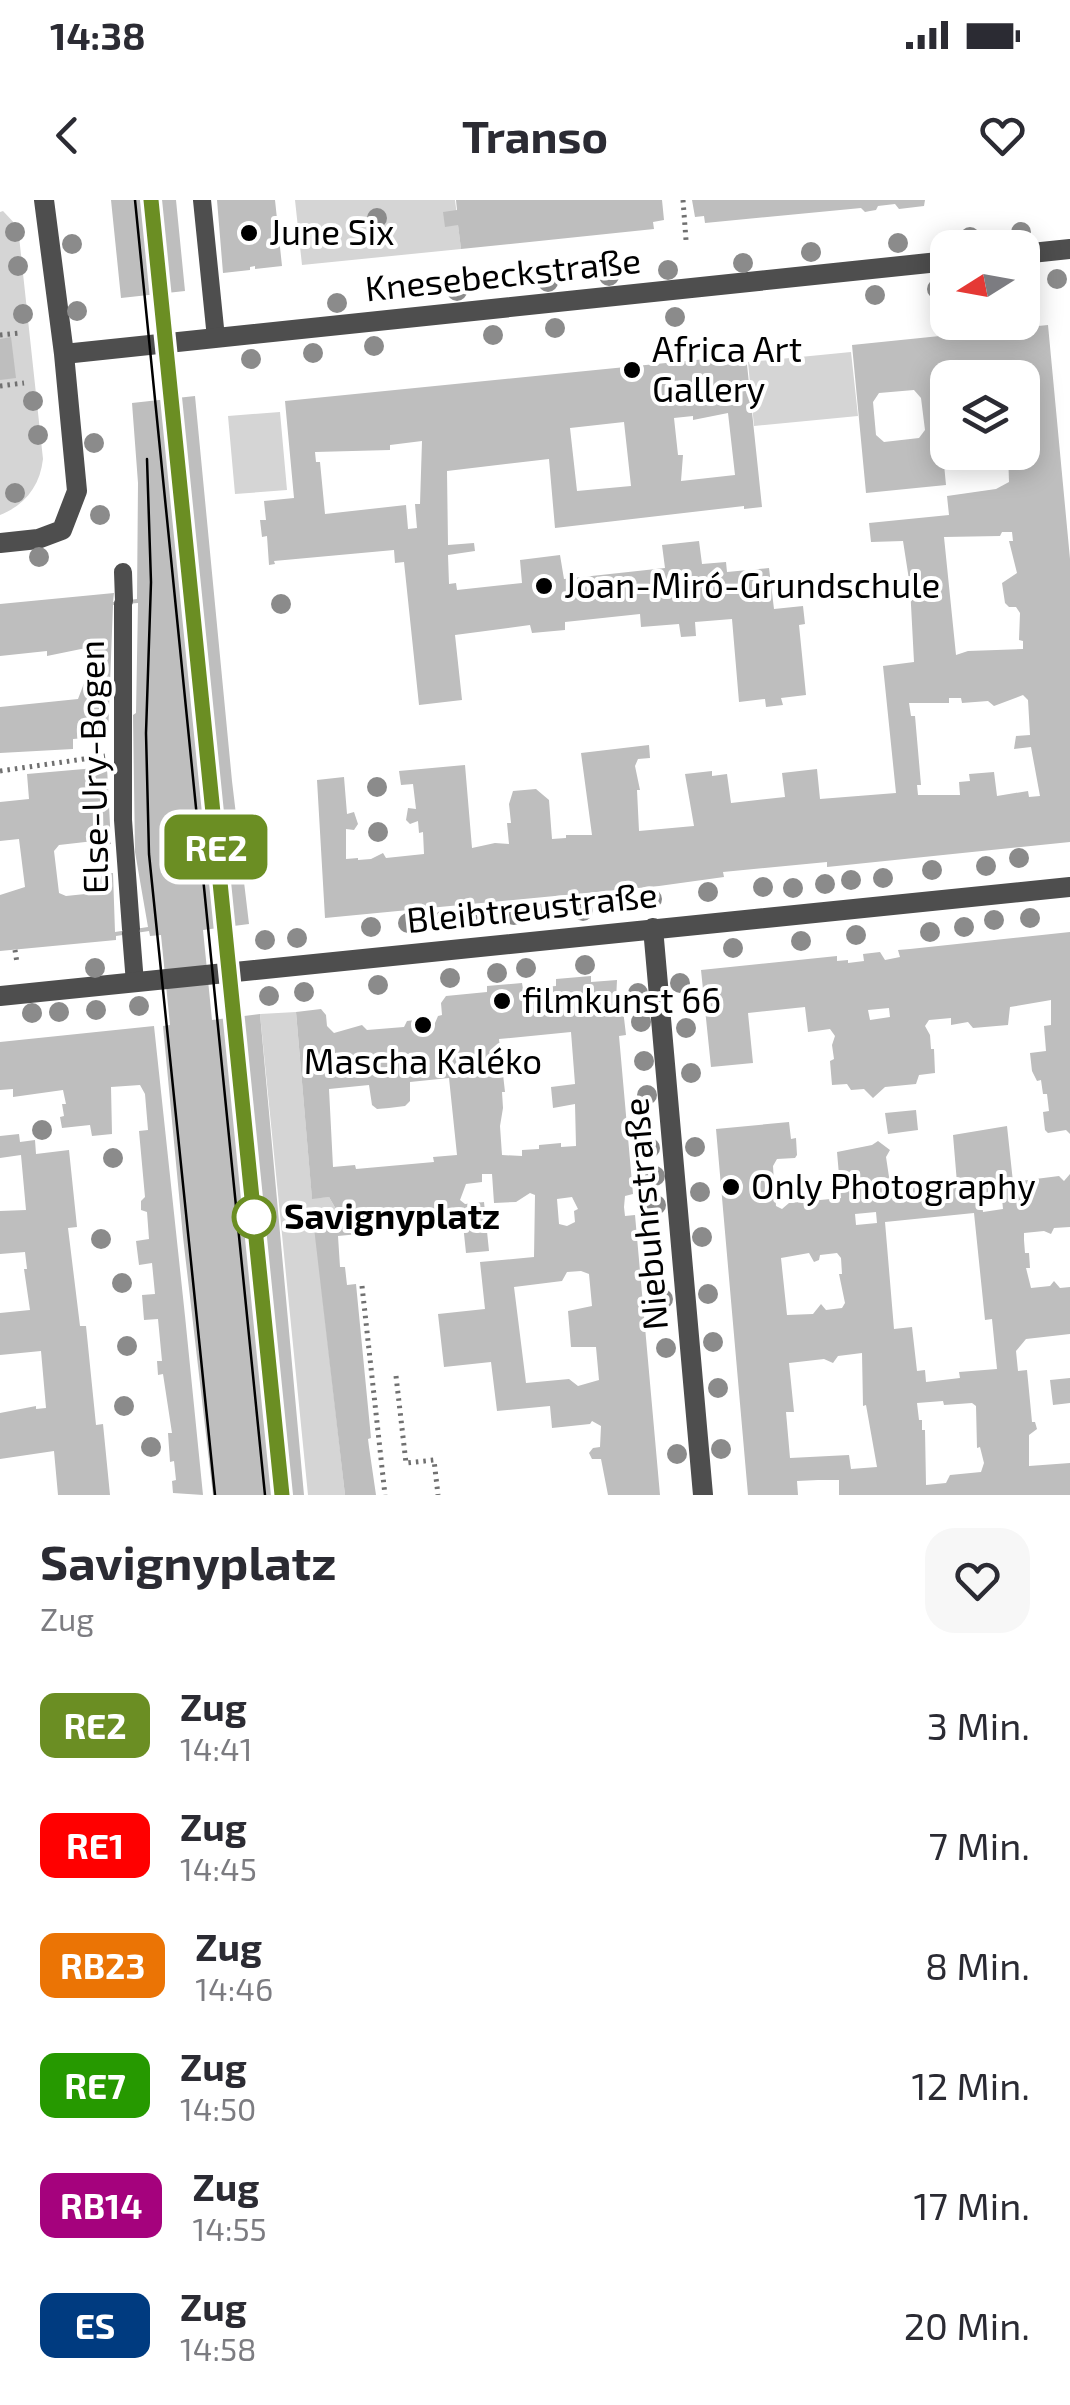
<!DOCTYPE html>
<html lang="de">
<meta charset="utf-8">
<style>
:root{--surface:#fff;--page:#f7f7f7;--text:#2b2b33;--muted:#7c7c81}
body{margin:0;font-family:"Exo 2",sans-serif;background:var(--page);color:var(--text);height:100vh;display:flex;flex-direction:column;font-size:38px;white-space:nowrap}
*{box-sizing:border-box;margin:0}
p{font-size:32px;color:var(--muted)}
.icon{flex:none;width:55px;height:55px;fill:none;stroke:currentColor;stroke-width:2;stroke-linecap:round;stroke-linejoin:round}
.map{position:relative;height:1295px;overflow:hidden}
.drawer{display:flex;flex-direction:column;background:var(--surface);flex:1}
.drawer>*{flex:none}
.badge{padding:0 20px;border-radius:15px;font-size:35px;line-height:65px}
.needle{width:65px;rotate:259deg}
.buttons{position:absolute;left:930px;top:30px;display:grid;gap:20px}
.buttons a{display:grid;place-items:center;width:110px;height:110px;border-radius:20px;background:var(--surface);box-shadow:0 5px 25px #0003;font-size:50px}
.map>.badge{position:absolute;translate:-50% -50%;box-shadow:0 0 0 5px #fff}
.round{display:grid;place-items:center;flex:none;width:105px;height:105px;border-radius:30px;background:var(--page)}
.head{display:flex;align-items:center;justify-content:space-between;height:170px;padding:0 40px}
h1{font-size:48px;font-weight:700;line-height:75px}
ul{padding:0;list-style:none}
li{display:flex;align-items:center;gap:30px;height:120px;padding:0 40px}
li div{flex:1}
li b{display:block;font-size:38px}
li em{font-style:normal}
li .badge{min-width:110px;font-weight:700;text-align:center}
.status{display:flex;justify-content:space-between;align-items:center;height:70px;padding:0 50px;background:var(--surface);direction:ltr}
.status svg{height:28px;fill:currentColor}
header{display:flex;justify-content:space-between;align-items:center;height:130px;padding:0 40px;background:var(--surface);font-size:45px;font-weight:700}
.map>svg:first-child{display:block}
.green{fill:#d5d5d5}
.building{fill:#bebebe;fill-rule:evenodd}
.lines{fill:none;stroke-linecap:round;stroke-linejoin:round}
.path{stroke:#707070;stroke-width:5;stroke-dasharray:2.5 5;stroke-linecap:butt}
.pedestrian{stroke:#4e4e4e;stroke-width:18}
.minor{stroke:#4e4e4e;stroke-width:20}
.tram{stroke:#000;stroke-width:2.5}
.rail{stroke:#000;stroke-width:8;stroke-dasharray:15 5 2.5 5;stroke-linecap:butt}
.tree{fill:#8b8b8b}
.line-casing{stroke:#fff;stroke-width:22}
.line{stroke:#6b8e23;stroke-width:15}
.poi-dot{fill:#000;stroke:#fff;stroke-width:4}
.stop-dot{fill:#fff;stroke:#6b8e23;stroke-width:5}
.labels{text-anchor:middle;stroke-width:8;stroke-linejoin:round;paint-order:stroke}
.poi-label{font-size:35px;fill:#000;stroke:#fff;text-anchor:start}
.street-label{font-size:35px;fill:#000;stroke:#fff}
.stop-label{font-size:35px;font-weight:bold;fill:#000;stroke:#fff;text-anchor:start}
</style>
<div class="status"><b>14:38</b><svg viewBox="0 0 49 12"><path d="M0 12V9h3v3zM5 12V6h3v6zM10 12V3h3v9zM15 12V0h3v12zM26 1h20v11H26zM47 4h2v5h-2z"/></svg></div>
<header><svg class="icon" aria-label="back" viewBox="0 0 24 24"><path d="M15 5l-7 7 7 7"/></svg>Transo<svg class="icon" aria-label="heart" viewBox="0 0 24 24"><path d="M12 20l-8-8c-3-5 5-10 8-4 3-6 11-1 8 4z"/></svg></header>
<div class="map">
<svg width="1070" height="1295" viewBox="0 0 1070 1295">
<rect width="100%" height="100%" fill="#fff"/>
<path class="green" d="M 295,0 L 455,0 L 461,49 L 302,65 Z
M 3,11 L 18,27 L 43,259 C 40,286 25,305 0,315 L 0,12 Z
M 851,152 L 858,216 L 754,226 L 748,162 Z
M 280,212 L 287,290 L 235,294 L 228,216 Z
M 296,812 L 312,998 L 329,997 L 337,1011 L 331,1017 L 314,1020 L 345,1295 L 308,1295 L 260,814 Z"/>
<path class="building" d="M 111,0 L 176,0 L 185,91 L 121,98 Z
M 217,0 L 275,0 L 282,66 L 255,69 L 255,66 L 250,67 L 250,70 L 223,73 Z
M 456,0 L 662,0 L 664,20 L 653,22 L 654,29 L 461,49 L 458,25 L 445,27 L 443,12 L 457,10 Z
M 692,0 L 925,0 L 924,6 L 899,9 L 895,4 L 878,6 L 876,10 L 870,11 L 865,12 L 861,8 L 705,23 L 704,16 L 695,17 Z
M 1048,125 L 1070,359 L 1070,642 L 827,667 L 827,662 L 723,672 L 724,677 L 659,686 L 325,718 L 317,580 L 344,577 L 347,614 L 354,612 L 358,624 L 354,630 L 346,629 L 346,659 L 358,658 L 358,660 L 371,659 L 383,653 L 386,658 L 424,654 L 423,632 L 419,633 L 418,621 L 410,624 L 406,620 L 408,608 L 416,609 L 413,584 L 401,585 L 399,571 L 465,565 L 472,648 L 495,643 L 509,644 L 507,623 L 511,623 L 509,604 L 513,591 L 536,589 L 549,600 L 552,639 L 566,638 L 566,635 L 592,635 L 581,553 L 649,545 L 650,558 L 638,559 L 635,566 L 640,590 L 637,590 L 639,631 L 694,626 L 685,574 L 712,571 L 712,576 L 727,574 L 731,603 L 785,597 L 782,573 L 817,569 L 820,599 L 896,593 L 883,466 L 914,462 L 910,386 L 903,341 L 871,342 L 869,323 L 949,315 L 947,296 L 996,289 L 1009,282 L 1008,252 L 1022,252 L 1022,178 L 948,178 L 948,253 L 943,254 L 946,285 L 866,293 L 852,145 ZM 914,190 L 921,198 L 925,230 L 919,238 L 884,242 L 876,235 L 873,202 L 879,193 ZM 1002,332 L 1012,332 L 1013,341 L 1009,341 L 1017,373 L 1002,383 L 1005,403 L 1009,407 L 1016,407 L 1020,413 L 1019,440 L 1023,441 L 1023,449 L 968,451 L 956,455 L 944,337 L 1000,336 ZM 1023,495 L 1028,500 L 1030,535 L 1016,536 L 1014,549 L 1031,547 L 1040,596 L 1029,597 L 1028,591 L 997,596 L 994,572 L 969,574 L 970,581 L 959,582 L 960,595 L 918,595 L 917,585 L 921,585 L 915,516 L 911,516 L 909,503 L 949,503 L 949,498 L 961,498 L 962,503 L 988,501 L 994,506 Z
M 11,137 L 16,178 L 0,180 L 0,139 Z
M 746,155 L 762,307 L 744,309 L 744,306 L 555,328 L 549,259 L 447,271 L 448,345 L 474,343 L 475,351 L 448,355 L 449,384 L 456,383 L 457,390 L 522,383 L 520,360 L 560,355 L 564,379 L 665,368 L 662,345 L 699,341 L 702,364 L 726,362 L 727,372 L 769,368 L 774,409 L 803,406 L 805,424 L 799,425 L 806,495 L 781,498 L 783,505 L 766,507 L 765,499 L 739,502 L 732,419 L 695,422 L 696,436 L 681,437 L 679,424 L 641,427 L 640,414 L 565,422 L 565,430 L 532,433 L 530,425 L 455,435 L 462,500 L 419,505 L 404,362 L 395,363 L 394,350 L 274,361 L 275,364 L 269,365 L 267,336 L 262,337 L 260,320 L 266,320 L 264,301 L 294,298 L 285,201 ZM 728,213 L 735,275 L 681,281 L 683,255 L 678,255 L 674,218 L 693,216 L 693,220 ZM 624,222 L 631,286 L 577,291 L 570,228 ZM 422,241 L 420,304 L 415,304 L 417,328 L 408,329 L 406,305 L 325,314 L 320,262 L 316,262 L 315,252 L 390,250 L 390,245 Z
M 195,196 L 232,581 L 249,724 L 203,730 L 212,820 L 260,814 L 304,1295 L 213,1295 L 183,1037 L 163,826 L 170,825 L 161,735 L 150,736 L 149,731 L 116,736 L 116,740 L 0,751 L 0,695 L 25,687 L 19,639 L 0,641 L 0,602 L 29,599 L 27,574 L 107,567 L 111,644 L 100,645 L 94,641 L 59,645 L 54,651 L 59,693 L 66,696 L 95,693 L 102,675 L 113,673 L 115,732 L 148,727 L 135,652 L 133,515 L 136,513 L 138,403 L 113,405 L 108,536 L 73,539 L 73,549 L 0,553 L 0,507 L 78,499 L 86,478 L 84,467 L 88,467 L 86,448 L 47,456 L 47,451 L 0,456 L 0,404 L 114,393 L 113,402 L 137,399 L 138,283 L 132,203 Z
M 1070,732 L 1070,934 L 1066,930 L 1048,933 L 1045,930 L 1043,912 L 1049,911 L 1047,894 L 1043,894 L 1041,880 L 1037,881 L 1032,871 L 1030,853 L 1046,851 L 1044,826 L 1051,825 L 1051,800 L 1010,807 L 1008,825 L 973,828 L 968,822 L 951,825 L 951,818 L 929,820 L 925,826 L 930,835 L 931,849 L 934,849 L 935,873 L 919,875 L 916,884 L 885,887 L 873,898 L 864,889 L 851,890 L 847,884 L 832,885 L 830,861 L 834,859 L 832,845 L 835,836 L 830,829 L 808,832 L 805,807 L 748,813 L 753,863 L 711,867 L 701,770 L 837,756 L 837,761 L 848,760 L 848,763 L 864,761 L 863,754 L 880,752 L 885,760 L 900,757 L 898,750 L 910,749 ZM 889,808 L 890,817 L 870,820 L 868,810 Z
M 591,776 L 591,782 L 617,780 L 616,801 L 622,801 L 626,835 L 619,836 L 633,994 L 625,996 L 624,1007 L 625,1016 L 635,1015 L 660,1295 L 608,1295 L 601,1259 L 592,1259 L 589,1253 L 593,1248 L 600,1247 L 601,1226 L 592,1221 L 590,1224 L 552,1228 L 550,1206 L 497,1211 L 491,1162 L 444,1167 L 438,1114 L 485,1109 L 480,1062 L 534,1057 L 535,995 L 530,993 L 516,1002 L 494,1003 L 492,974 L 482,974 L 482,982 L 466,984 L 460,1000 L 465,1004 L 484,1002 L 489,1051 L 466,1053 L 463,1024 L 432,1027 L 431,1014 L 367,1020 L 369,1033 L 338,1036 L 340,1067 L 345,1067 L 347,1085 L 356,1084 L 371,1238 L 368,1239 L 369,1247 L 376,1295 L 345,1295 L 313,1019 L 331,1017 L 337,1011 L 329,997 L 312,999 L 296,812 L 321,809 L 326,815 L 327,826 L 334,833 L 362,825 L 367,830 L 404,827 L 407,821 L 415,820 L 419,825 L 435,823 L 438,816 L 442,815 L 441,803 L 446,796 L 487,792 L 487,786 L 522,783 L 523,789 L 556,786 L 556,779 ZM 571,832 L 575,884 L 551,887 L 553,908 L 575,904 L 576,946 L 561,947 L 561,943 L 539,945 L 539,949 L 522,950 L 522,956 L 502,955 L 500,926 L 503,908 L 502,892 L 505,892 L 499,839 ZM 449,878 L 457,955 L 433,957 L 434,962 L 356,969 L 355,965 L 333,967 L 329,889 L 369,885 L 372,905 L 377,909 L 389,908 L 405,906 L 410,901 L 410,882 ZM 572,997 L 578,1009 L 574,1011 L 575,1022 L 567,1026 L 559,1024 L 557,999 ZM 581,1071 L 589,1074 L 592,1106 L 568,1111 L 571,1147 L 596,1147 L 599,1180 L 578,1186 L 569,1179 L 526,1183 L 514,1087 L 562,1081 L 567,1072 Z
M 154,826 L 185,1116 L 203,1295 L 173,1293 L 172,1281 L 176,1280 L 174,1261 L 170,1262 L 168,1233 L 172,1233 L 163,1174 L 158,1175 L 157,1161 L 162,1161 L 158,1119 L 144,1120 L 142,1095 L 155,1094 L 152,1063 L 139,1065 L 136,1041 L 149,1039 L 147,1012 L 141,1010 L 141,1001 L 145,997 L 139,931 L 148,930 L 145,894 L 140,885 L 111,887 L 112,934 L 92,936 L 90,925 L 62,928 L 60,917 L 64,916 L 62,904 L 66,904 L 63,890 L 13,897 L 13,889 L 0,890 L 0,842 Z
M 916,910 L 918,930 L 888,934 L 885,913 Z
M 789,922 L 791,939 L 796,938 L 797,955 L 795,958 L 777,959 L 773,966 L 774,982 L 785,984 L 782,991 L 775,993 L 776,1006 L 782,1009 L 789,1003 L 841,998 L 837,952 L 872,945 L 878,941 L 890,950 L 886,957 L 891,990 L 957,983 L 953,935 L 1007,926 L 1013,982 L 1059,976 L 1064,981 L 1070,974 L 1070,1027 L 1054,1028 L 1051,1034 L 1044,1031 L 1024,1033 L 1024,1040 L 1025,1053 L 1029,1053 L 1030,1068 L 1026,1068 L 1031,1088 L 1050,1086 L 1054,1081 L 1060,1088 L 1070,1087 L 1070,1134 L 1026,1139 L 1016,1151 L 1018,1171 L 1027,1170 L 1032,1222 L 1035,1222 L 1037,1229 L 1029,1235 L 1029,1266 L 1070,1263 L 1070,1295 L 839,1295 L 839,1280 L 818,1280 L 797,1281 L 798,1295 L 748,1295 L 716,929 ZM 1002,999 L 1003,1009 L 983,1012 L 982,1001 ZM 876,1012 L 877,1023 L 856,1025 L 855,1014 ZM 974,1013 L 985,1120 L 992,1119 L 997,1169 L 959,1172 L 960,1178 L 926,1182 L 925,1170 L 917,1171 L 912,1127 L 894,1129 L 885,1022 ZM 809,1053 L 814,1062 L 819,1060 L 820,1055 L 837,1053 L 841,1058 L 842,1074 L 839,1074 L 845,1103 L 842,1108 L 826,1110 L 821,1104 L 813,1114 L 787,1115 L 781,1058 ZM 862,1153 L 863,1206 L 866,1205 L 877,1267 L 851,1269 L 849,1255 L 790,1258 L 786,1212 L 794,1212 L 789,1163 L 824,1159 L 833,1163 L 838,1156 ZM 943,1201 L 944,1205 L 972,1203 L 976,1206 L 977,1248 L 980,1247 L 984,1263 L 981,1272 L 950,1275 L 946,1283 L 926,1285 L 925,1230 L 922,1230 L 922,1220 L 919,1220 L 917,1203 Z
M 19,934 L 20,942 L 35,940 L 36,954 L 69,950 L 77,1027 L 68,1028 L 80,1126 L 86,1126 L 96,1225 L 103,1224 L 110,1295 L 58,1295 L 54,1251 L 0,1259 L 0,1213 L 36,1206 L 36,1209 L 46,1208 L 41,1151 L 0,1155 L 0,1113 L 30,1110 L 24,1069 L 27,1069 L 25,1052 L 0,1054 L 0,1011 L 26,1010 L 21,955 L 0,958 L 0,936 Z
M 1070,1178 L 1070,1203 L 1053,1205 L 1050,1180 Z"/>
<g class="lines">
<path class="path" d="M 683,0 L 686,40
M 0,135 L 19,133
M 0,186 L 24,183
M 0,571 L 105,556
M 15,750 L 17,763
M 362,1086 L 385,1295
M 396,1176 L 406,1263 L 434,1260 L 438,1295"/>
<path class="pedestrian" d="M 202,0 L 216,138
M 123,372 L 124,401
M 123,404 L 123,620 L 131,729
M 131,733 L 135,783"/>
<path class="minor" d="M 1022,54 L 1070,49
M 64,154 L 948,61
M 0,343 L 38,339 L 62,330 L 77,291 L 64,154 L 44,0
M 653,728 L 703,1295
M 0,796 L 1070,687"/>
<path class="tram" d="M 135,0 L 265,1295
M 147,259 L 151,382 L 146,533 L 149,654 L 215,1295"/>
<path class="rail" d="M 151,0 L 282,1295"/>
</g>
<g class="tree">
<circle cx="377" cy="18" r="10"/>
<circle cx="15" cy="32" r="10"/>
<circle cx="1021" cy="32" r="10"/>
<circle cx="970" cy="37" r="10"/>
<circle cx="898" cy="43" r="10"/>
<circle cx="72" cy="44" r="10"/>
<circle cx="811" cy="52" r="10"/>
<circle cx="743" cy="63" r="10"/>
<circle cx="18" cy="66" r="10"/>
<circle cx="668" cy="70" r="10"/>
<circle cx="609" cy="76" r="10"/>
<circle cx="1057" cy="79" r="10"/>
<circle cx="548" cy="82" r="10"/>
<circle cx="937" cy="89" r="10"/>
<circle cx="457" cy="91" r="10"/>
<circle cx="875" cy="95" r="10"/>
<circle cx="337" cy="103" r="10"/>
<circle cx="77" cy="111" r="10"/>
<circle cx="23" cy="114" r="10"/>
<circle cx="675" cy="117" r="10"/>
<circle cx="555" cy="128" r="10"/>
<circle cx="493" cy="135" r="10"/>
<circle cx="374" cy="146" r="10"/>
<circle cx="313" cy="153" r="10"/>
<circle cx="251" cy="159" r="10"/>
<circle cx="33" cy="201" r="10"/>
<circle cx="38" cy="235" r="10"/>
<circle cx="94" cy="243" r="10"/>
<circle cx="15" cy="293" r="10"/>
<circle cx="100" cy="315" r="10"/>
<circle cx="39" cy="357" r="10"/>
<circle cx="281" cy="404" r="10"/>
<circle cx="377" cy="587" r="10"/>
<circle cx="378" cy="632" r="10"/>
<circle cx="1019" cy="658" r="10"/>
<circle cx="986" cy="666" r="10"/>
<circle cx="932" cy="670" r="10"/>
<circle cx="883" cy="678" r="10"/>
<circle cx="851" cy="680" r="10"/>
<circle cx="825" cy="684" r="10"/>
<circle cx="763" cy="687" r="10"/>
<circle cx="793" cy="688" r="10"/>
<circle cx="708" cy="692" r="10"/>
<circle cx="652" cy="699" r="10"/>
<circle cx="617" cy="703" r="10"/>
<circle cx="583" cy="711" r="10"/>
<circle cx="546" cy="712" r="10"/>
<circle cx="514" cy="715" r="10"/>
<circle cx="480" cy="716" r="10"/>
<circle cx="1030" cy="718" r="10"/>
<circle cx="444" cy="720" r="10"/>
<circle cx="994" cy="720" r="10"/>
<circle cx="408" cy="723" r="10"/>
<circle cx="371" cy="727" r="10"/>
<circle cx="964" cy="727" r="10"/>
<circle cx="930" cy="732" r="10"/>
<circle cx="856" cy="735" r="10"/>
<circle cx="297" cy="738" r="10"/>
<circle cx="265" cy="740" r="10"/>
<circle cx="801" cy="741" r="10"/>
<circle cx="733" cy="748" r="10"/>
<circle cx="585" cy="765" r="10"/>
<circle cx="95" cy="768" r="10"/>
<circle cx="526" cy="768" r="10"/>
<circle cx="497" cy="773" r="10"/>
<circle cx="450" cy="778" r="10"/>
<circle cx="680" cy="783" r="10"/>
<circle cx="378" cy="785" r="10"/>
<circle cx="304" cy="792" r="10"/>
<circle cx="638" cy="793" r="10"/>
<circle cx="269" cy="796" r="10"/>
<circle cx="139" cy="806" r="10"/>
<circle cx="96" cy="810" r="10"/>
<circle cx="59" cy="812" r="10"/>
<circle cx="32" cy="813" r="10"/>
<circle cx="641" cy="822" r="10"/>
<circle cx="686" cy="828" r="10"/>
<circle cx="644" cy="861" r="10"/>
<circle cx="691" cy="873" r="10"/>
<circle cx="647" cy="895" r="10"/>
<circle cx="42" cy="930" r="10"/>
<circle cx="695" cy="947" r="10"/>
<circle cx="650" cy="948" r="10"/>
<circle cx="113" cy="958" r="10"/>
<circle cx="655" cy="976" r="10"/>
<circle cx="700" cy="992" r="10"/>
<circle cx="656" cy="1005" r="10"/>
<circle cx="702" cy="1037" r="10"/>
<circle cx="101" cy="1039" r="10"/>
<circle cx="122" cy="1083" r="10"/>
<circle cx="708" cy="1094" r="10"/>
<circle cx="663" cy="1099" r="10"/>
<circle cx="713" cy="1142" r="10"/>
<circle cx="127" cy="1146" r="10"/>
<circle cx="666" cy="1148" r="10"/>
<circle cx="718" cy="1188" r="10"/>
<circle cx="124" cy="1206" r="10"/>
<circle cx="151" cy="1247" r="10"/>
<circle cx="721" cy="1249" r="10"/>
<circle cx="677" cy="1254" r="10"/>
</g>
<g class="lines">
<g class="line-casing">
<path id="line" d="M 151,0 L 282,1295"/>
</g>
<use href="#line" class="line"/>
</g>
<g class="poi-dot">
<circle cx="249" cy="33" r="10"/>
<circle cx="632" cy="170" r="10"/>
<circle cx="544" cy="386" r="10"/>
<circle cx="502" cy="801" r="10"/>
<circle cx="423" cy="825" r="10"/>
<circle cx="731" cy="987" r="10"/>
</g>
<circle class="stop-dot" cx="254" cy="1017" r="20"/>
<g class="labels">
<g class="poi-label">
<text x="269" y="45">June Six</text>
<text x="652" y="162">Africa Art<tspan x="652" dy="40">Gallery</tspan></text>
<text x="564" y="398">Joan-Miró-Grundschule</text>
<text x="522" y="813">filmkunst 66</text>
<text x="423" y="874" text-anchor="middle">Mascha Kaléko</text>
<text x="751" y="999">Only Photography</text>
</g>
<g class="street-label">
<text transform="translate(503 75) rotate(-6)" y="12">Knesebeckstraße</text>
<text transform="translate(94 567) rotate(-91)" y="12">Else-Ury-Bogen</text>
<text transform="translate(532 708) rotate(-6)" y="12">Bleibtreustraße</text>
<text transform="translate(646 1014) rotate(-95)" y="12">Niebuhrstraße</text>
</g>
<g class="stop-label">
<text x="284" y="1029">Savignyplatz</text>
</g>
</g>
</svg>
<div class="buttons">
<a><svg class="needle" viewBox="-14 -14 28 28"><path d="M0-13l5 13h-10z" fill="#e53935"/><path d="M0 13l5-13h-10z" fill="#7c7c81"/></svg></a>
<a><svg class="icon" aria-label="layers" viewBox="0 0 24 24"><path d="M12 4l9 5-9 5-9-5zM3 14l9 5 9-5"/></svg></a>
</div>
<b class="badge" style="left:216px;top:647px;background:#6b8e23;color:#fff">RE2</b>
</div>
<section class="drawer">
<div class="head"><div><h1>Savignyplatz</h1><p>Zug</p></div><a class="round"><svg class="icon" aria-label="heart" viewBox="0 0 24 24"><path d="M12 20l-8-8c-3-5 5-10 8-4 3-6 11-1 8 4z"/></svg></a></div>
<ul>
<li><span class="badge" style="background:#6b8e23;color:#fff">RE2</span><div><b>Zug</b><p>14:41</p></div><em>3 Min.</em></li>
<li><span class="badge" style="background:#f00;color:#fff">RE1</span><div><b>Zug</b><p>14:45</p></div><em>7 Min.</em></li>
<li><span class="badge" style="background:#eb7405;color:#fff">RB23</span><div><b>Zug</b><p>14:46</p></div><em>8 Min.</em></li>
<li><span class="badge" style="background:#269900;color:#fff">RE7</span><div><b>Zug</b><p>14:50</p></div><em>12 Min.</em></li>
<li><span class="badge" style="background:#a5027d;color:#fff">RB14</span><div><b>Zug</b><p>14:55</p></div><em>17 Min.</em></li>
<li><span class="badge" style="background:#003b80;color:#fff">ES</span><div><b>Zug</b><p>14:58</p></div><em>20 Min.</em></li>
</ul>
</section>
